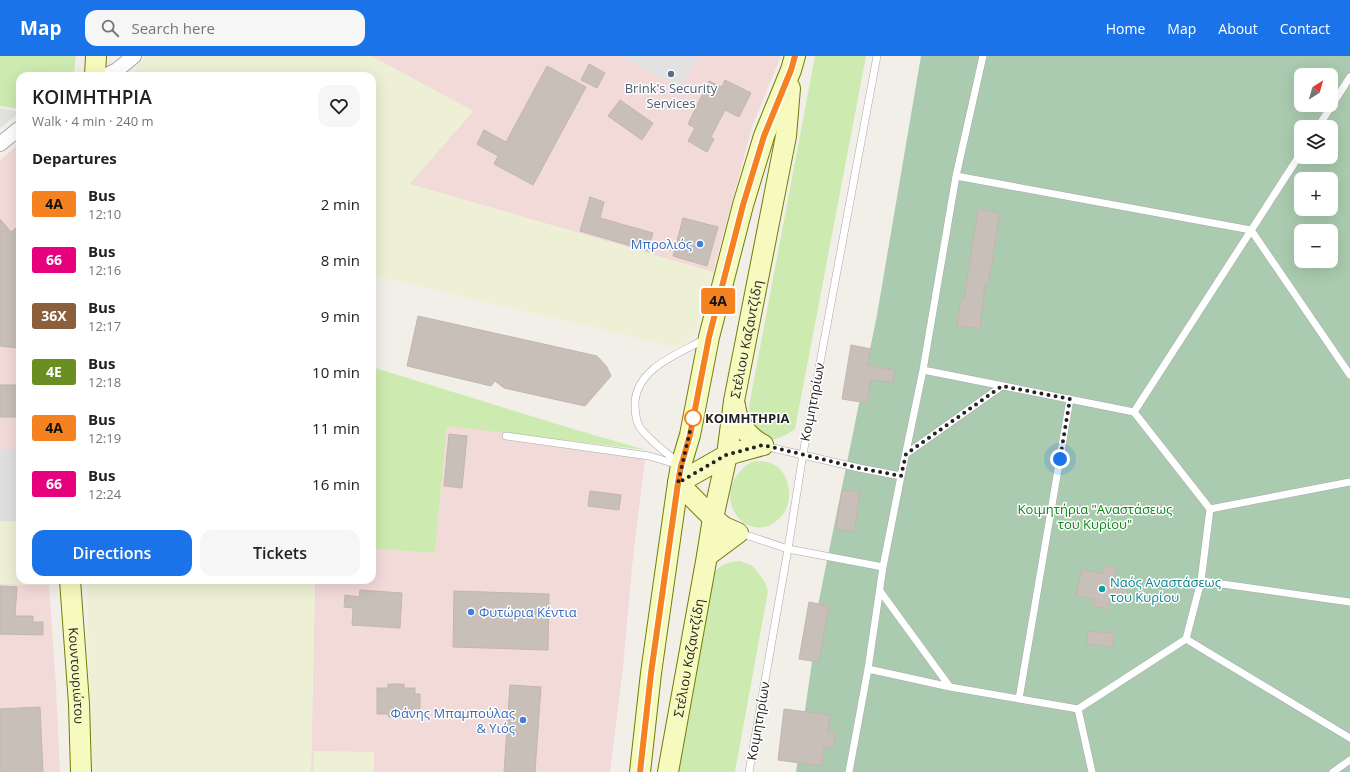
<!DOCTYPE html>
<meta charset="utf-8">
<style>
:root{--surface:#fff;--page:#f6f6f6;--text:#202124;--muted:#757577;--accent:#1a73e8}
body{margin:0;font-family:"Open Sans",sans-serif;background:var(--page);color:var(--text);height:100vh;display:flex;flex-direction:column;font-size:15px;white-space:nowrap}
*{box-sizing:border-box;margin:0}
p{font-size:13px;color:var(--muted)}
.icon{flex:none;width:22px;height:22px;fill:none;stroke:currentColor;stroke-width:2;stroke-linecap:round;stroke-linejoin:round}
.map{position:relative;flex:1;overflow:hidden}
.panel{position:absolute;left:16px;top:16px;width:360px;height:512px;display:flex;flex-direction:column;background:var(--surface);border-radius:12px;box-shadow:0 4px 16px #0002}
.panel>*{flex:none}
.badge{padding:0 8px;border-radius:3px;font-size:14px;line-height:26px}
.needle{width:26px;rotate:37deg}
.controls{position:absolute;left:1294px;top:12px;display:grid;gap:8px}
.controls a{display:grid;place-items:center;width:44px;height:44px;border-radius:8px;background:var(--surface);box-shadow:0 4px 16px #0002;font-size:20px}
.you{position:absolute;width:20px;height:20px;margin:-10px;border:3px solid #fff;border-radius:50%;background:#1a73e8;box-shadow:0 0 0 6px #1a73e833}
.map>.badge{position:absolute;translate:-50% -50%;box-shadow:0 0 0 2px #fff}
h2{padding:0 16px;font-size:15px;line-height:36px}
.round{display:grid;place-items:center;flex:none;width:42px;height:42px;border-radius:12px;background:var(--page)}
.head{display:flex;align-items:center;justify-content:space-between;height:68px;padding:0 16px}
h1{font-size:19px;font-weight:600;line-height:30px}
.action{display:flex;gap:8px;margin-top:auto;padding:8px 16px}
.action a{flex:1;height:46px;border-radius:12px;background:var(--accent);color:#fff;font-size:16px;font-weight:600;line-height:46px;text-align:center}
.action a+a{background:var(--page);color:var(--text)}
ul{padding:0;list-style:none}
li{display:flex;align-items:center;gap:12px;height:56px;padding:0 16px}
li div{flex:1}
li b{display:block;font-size:15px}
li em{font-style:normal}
li .badge{min-width:44px;font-weight:700;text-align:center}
header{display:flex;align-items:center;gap:24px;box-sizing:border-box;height:56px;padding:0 20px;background:var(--accent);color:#fff}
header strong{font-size:19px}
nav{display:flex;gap:22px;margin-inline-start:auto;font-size:14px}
.search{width:280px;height:36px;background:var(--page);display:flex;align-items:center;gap:10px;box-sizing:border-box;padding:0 14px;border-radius:12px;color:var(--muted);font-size:15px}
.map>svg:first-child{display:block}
.residential{fill:#e0dfdf}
.commercial{fill:#f2dad9}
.farmland{fill:#eef0d5}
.grass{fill:#cdebb0}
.cemetery{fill:#aacbaf;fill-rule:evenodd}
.parking{fill:#e2e2e2}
.building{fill:#c7bfb8;stroke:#c4b6ab}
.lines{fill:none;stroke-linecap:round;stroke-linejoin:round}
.lane-casing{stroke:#a9a9a9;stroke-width:8}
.street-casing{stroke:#a9a9a9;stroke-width:16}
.secondary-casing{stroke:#707d05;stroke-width:22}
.lane{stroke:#fff;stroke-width:7}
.street{stroke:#fff;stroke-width:14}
.secondary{stroke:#f7fabf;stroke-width:20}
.line-casing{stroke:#fff;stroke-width:9}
.line{stroke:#f58220;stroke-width:6}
.walk{stroke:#222;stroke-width:4;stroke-dasharray:0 7.2}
.service-dot{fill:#5c6f8a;stroke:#fff;stroke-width:1.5}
.shop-dot{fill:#3f7fe0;stroke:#fff;stroke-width:1.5}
.stop-dot{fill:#fff;stroke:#f58220;stroke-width:2}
.culture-dot{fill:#0f9aa8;stroke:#fff;stroke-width:1.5}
.labels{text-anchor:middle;stroke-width:3;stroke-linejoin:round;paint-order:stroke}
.service-label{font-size:13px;fill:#4e5e75;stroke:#fff}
.shop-label{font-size:13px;fill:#366cbe;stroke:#fff;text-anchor:end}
.street-label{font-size:13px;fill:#222;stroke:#fff}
.stop-label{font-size:13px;font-weight:bold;fill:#222;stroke:#fff;text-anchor:start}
.park-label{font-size:13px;fill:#0c8416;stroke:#fff}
.culture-label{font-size:13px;fill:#0d838f;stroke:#fff;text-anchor:start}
</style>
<header>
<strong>Map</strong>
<div class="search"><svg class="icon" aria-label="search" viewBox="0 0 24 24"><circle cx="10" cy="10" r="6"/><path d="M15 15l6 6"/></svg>Search here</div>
<nav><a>Home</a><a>Map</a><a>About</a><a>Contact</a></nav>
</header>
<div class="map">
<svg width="1350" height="716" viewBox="0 0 1350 716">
<rect width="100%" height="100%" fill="#f2efe9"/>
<path class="residential" d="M 0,393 L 20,393 L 20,466 L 0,465 Z"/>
<path class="commercial" d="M 371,0 L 781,0 L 752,71 L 713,216 L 409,128 L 473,55 Z
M 20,87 L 20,393 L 0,393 L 0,104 Z
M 447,370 L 507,376 L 506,384 L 645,403 L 632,511 L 623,611 L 610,716 L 311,716 L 315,524 L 372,524 L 372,493 L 435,497 Z
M 0,528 L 49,529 L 56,630 L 60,716 L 0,716 Z"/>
<path class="farmland" d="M 146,0 L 371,0 L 473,55 L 410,128 L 713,216 L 695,278 L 686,286 L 681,289 L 675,291 L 372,219 L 372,20 L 132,20 L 140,5 Z
M 0,465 L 20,466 L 20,524 L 49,524 L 49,529 L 0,528 Z
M 87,524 L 315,524 L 311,716 L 91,716 Z
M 314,695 L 374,696 L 374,716 L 313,716 Z"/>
<path class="grass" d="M 0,0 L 76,0 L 74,16 L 69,20 L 20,20 L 20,53 L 0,50 Z
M 815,0 L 866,0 L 795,373 C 784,381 766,391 755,375 C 751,368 750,358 749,350 Z
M 372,311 L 573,373 L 646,394 L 447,370 L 435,497 L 372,493 Z
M 755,405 C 761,405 767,405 773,408 C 790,416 794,444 783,458 C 771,475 749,476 737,460 C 722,442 734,412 755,405 Z
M 740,505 L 753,510 L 765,526 L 768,535 L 735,716 L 676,716 L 711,520 C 721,508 725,507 740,505 Z"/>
<path class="cemetery" d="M 921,0 L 1350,0 L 1350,716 L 796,716 L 812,606 L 817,554 L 877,259 ZM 1301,19 L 1331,19 L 1331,49 L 1301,49 ZM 1301,71 L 1331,71 L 1331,101 L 1301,101 ZM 1301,123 L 1331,123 L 1331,153 L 1301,153 ZM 1301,175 L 1331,175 L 1331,205 L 1301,205 Z"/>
<path class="parking" d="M 620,0 L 698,0 L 681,32 Z
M 0,52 L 20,56 L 0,72 Z"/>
<path class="building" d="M 589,8 L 605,17 L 597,32 L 581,24 Z
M 547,10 L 586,31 L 533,129 L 494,108 L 498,100 L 477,88 L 484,74 L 506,86 Z
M 725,24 L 751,37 L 739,61 L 725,54 L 711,81 L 714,83 L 707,96 L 688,85 L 695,72 L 688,68 L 709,25 L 722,31 Z
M 620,44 L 653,67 L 642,84 L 608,60 Z
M 590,141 L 604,146 L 600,162 L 653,177 L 648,195 L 580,175 Z
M 978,153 L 1000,157 L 988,230 L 985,229 L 980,273 L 957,270 L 961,243 L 964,244 Z
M 683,162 L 718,171 L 707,210 L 673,200 Z
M 0,163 L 11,176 L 20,169 L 20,273 L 18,292 L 0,290 Z
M 418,260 L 597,300 L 607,311 L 611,320 L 585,350 L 504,332 L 495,325 L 491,330 L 407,310 Z
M 851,289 L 871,293 L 868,309 L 895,314 L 893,327 L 871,324 L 867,347 L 842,343 Z
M 0,329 L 16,329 L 17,361 L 0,361 Z
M 449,378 L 467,380 L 462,432 L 444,430 Z
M 842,434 L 860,436 L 854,476 L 836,473 Z
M 590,435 L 621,439 L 619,454 L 588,450 Z
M 1104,510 L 1117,512 L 1114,523 L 1127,525 L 1126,530 L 1128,538 L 1123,541 L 1122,546 L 1110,543 L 1108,553 L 1093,550 L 1095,544 L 1076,539 L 1082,513 L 1102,518 Z
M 0,530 L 17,531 L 15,560 L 33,560 L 33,566 L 43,566 L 43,579 L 0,578 Z
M 360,534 L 402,537 L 400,572 L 352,569 L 353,552 L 344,551 L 345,539 L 359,541 Z
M 454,535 L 549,538 L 548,594 L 453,591 Z
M 809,546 L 829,550 L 819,606 L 799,603 Z
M 1088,575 L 1114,577 L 1113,591 L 1087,588 Z
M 388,628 L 404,628 L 404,632 L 415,632 L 415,638 L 420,638 L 420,655 L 414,655 L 414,661 L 389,661 L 388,658 L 377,658 L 377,632 L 388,632 Z
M 510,629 L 541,631 L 535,716 L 504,716 Z
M 40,651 L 43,716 L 0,716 L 0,653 Z
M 784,653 L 830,659 L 828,676 L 835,677 L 833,692 L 824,691 L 822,710 L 778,704 Z"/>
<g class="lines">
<g class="lane-casing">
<path id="lane" d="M 1318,71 L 1350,21
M 956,120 L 1251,174 L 1350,319
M 1134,356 L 1301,97
M 506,380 L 649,400 L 679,409
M 764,390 L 859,412 L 901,420
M 906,398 L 1002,330
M 680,408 C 668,398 647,383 639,370 C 635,362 635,354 635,346 C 638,311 679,298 705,283
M 1210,453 L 1350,426
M 740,477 L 788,493 L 883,511
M 1201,525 L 1350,546
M 880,535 L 950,631
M 1186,583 L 1350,682
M 868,613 L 950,631 L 1078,653 L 1186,583 L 1201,525 L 1210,453 L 1134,356 L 923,314
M 1019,643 L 1070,343
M 1078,653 L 1092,716
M 749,716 L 788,493 L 803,398 L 877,0
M 849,716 L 868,613 L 883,511 L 901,420 L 923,314 L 956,120 L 983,0
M 1333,716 L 1350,704"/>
</g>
<g class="street-casing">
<path id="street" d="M 105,20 L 117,14 L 134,0
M 0,88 L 20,72"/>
</g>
<g class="secondary-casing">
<g id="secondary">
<path d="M 95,20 L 96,0"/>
<path d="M 735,349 C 737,367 747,380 763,389"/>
<path d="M 678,427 L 713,462 L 724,471 L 738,477 L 707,500"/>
<path d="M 678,427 L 727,399 L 763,389"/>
<path id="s1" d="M 70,524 L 79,648 L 81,716"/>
<path d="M 640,716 L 651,617 L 678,427 L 681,409 L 690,379 L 709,281 L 743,149 L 764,80 L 791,14 L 795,0"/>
<path id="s2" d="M 668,716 L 707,500 L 713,462 L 727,399 L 734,345 L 786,80 L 790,32"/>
</g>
</g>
<use href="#lane" class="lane"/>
<use href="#street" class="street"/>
<use href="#secondary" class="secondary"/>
</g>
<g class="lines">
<g class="line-casing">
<path id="line" d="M 640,716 L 651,617 L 678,427 L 681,410 L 690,379 L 709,281 L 743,149 L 764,80 L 791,14 L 795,0"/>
</g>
<use href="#line" class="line"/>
<path class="walk" d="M 693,362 L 678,427 L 726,399 L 763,389 L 859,412 L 901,420 L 906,398 L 1002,330 L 1070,343 L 1060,403"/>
</g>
<circle class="service-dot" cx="671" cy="18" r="4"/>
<g class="shop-dot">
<circle cx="700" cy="188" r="4"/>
<circle cx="471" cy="556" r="4"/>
<circle cx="523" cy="664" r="4"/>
</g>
<circle class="stop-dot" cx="693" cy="362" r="8"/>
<circle class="culture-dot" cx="1102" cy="533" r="4"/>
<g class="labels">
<g class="service-label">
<text x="671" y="37">Brink's Security<tspan x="671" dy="15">Services</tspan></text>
</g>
<g class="shop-label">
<text x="692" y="193">Μπρολιός</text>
<text x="479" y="561" text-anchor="start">Φυτώρια Κέντια</text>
<text x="515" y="662">Φάνης Μπαμπούλας<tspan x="515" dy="15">&amp; Υιός</tspan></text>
</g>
<g class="street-label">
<text dy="5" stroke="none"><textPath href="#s2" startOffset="440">Στέλιου Καζαντζίδη</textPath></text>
<text transform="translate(812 346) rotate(-79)" y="5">Κοιμητηρίων</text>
<text dy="5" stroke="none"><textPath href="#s2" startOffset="116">Στέλιου Καζαντζίδη</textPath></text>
<text dy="5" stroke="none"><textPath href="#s1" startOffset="96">Κουντουριώτου</textPath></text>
<text transform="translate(758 665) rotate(-80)" y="5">Κοιμητηρίων</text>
</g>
<g class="stop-label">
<text x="705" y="367">ΚΟΙΜΗΤΗΡΙΑ</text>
</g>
<g class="park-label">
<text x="1095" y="458">Κοιμητήρια "Αναστάσεως<tspan x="1095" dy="15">του Κυρίου"</tspan></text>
</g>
<g class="culture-label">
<text x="1110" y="531">Ναός Αναστάσεως<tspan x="1110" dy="15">του Κυρίου</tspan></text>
</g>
</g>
</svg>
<div class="controls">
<a><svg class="needle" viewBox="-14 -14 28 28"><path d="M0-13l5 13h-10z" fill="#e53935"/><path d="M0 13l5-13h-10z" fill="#757577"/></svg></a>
<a><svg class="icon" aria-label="layers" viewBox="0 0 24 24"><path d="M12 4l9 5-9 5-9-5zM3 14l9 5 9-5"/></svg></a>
<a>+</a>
<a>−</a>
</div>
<div class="you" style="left:1060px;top:403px"></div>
<b class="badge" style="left:718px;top:245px;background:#f58220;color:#111">4Α</b>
<section class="panel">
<div class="head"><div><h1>ΚΟΙΜΗΤΗΡΙΑ</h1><p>Walk · 4 min · 240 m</p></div><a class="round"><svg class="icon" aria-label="heart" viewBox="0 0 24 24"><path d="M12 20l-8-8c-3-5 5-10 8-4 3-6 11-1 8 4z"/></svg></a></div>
<h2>Departures</h2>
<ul>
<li><span class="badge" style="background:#f58220;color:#111">4Α</span><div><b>Bus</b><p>12:10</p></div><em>2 min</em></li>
<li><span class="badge" style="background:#e6007e;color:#fff">66</span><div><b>Bus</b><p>12:16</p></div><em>8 min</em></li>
<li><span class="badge" style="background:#8b5e3c;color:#fff">36Χ</span><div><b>Bus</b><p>12:17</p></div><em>9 min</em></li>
<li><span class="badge" style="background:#6b8e23;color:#fff">4Ε</span><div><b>Bus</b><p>12:18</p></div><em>10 min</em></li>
<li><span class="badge" style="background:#f58220;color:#111">4Α</span><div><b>Bus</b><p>12:19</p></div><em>11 min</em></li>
<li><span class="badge" style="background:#e6007e;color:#fff">66</span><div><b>Bus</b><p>12:24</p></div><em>16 min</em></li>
</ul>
<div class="action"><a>Directions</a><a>Tickets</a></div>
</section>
</div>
